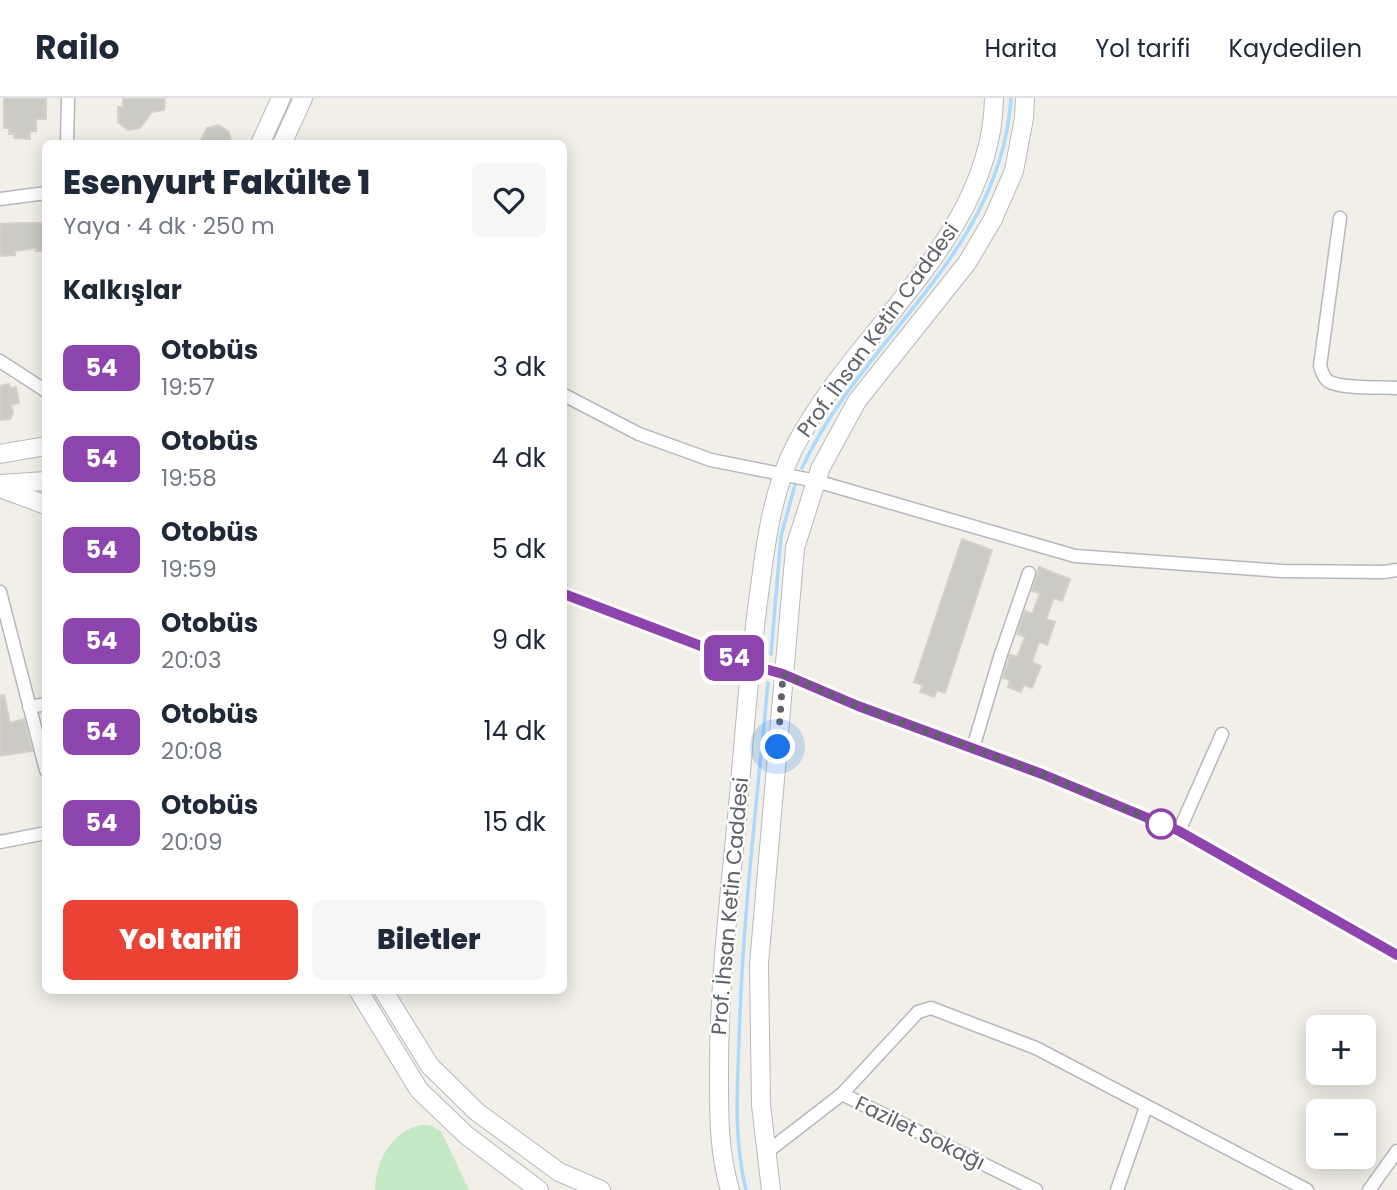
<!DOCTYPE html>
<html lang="tr">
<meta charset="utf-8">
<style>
:root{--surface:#fff;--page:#f6f6f7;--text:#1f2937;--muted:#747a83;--line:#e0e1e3;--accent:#ea4335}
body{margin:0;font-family:Poppins,sans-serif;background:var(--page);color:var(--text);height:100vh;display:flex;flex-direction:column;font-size:26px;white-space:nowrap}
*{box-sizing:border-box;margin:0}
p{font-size:23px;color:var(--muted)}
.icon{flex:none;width:38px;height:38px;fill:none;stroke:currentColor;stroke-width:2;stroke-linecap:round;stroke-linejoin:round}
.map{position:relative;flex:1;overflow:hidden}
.details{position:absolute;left:42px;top:42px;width:525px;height:854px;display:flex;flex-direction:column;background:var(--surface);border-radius:10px;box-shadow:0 4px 18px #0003}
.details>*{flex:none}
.badge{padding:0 14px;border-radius:10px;font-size:24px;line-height:46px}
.buttons{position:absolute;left:1306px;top:917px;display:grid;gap:14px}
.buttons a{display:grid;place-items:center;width:70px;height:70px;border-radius:10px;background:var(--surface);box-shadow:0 4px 18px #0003;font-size:35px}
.you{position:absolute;width:35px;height:35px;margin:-18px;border:5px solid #fff;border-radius:50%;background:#1a73e8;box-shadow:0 0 0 10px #1a73e833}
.map>.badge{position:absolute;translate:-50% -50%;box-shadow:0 0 0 4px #fff}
h2{padding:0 21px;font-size:26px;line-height:63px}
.round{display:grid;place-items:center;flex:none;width:74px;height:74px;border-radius:10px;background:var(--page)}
.head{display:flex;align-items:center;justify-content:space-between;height:119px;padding:0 21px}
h1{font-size:33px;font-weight:800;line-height:52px}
.cta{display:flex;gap:14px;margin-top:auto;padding:14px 21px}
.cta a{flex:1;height:80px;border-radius:10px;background:var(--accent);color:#fff;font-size:28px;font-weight:800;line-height:80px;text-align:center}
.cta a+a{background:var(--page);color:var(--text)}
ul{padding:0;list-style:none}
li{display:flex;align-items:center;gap:21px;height:91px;padding:0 21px}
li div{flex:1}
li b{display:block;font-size:26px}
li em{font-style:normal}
li .badge{min-width:77px;font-weight:700;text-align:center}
header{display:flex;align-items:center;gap:42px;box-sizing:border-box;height:98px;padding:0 35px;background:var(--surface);border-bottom:2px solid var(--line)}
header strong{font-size:33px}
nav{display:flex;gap:38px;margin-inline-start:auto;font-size:24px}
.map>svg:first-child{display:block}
.green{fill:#c5e8c5}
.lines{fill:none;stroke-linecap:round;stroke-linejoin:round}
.stream{stroke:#aadaff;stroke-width:3.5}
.building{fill:#cccac5;stroke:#d6d1c6;stroke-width:2}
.street-casing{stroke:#b5b8bc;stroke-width:15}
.secondary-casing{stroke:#b6babf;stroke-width:20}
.street{stroke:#fff;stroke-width:12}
.secondary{stroke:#fff;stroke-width:18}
.line-casing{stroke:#fff;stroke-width:16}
.line{stroke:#8e44ad;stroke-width:10}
.walk{stroke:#5f6368;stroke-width:7;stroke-dasharray:0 12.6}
.stop-dot{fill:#fff;stroke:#8e44ad;stroke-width:3.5}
.labels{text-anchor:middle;stroke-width:5;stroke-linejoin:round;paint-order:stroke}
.street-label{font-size:21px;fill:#5f6368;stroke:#fff}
</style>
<header>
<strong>Railo</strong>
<nav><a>Harita</a><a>Yol tarifi</a><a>Kaydedilen</a></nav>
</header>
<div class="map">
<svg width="1397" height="1092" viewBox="0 0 1397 1092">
<rect width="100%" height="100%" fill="#f1efe8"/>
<path class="green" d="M 422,1027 L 429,1027 L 441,1033 L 469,1092 L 375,1092 C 375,1064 392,1032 422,1027 Z"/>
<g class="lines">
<path class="stream" d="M 802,370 C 863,238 1001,156 1011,0
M 771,556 L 781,438 L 795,387
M 746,1092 C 734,1043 737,994 739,944 C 742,824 757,704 768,585"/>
</g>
<path class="building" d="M 4,0 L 46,0 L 46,21 L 36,21 L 36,33 L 30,33 L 30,41 L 14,40 L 14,36 L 9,36 L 9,30 L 4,30 Z
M 123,0 L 165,0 L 164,12 L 152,14 L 140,30 L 128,32 L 118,24 L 118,9 L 123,9 Z
M 219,27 L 229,34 L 231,46 L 199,46 L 207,30 Z
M 17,125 L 46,125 L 46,153 L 36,153 L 36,150 L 15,153 L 15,157 L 0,158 L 0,126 Z
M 9,286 L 10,290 L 16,289 L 19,305 L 11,307 L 13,315 L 10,321 L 0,322 L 0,288 Z
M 962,441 L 992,452 L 945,595 L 937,592 L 934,599 L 920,594 L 923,587 L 914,584 Z
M 1039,469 L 1070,481 L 1062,503 L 1054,500 L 1046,521 L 1055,524 L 1047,547 L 1039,544 L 1032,564 L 1041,568 L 1032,590 L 1024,587 L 1021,594 L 1008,589 L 1010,582 L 1003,580 L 1010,557 L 1017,559 L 1025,539 L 1017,536 L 1025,513 L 1032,516 L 1040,495 L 1032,493 Z
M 4,597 L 10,625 L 24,621 L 32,653 L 0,658 L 0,598 Z"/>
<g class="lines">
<g class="street-casing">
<path id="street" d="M 67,46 L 68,0
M 0,101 L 46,95
M 1340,120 L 1320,268 C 1322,274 1323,279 1328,283 C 1340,291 1381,289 1397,290
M 0,263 L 46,293
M 564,297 L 639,336 L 711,362 L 816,383 L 1075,458 L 1282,473 L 1384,474 L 1397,472
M 0,494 L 46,672
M 564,496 L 743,564 L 783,576 L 858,608 L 1042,676 L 1179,733 L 1397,857
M 29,609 L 46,606
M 973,650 L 1000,559 L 1029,475
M 1179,733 L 1222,636
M 0,744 L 46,735
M 842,996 L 1036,1092
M 767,1054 L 842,996 L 918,914 L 931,910 L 1036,950 L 1307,1092
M 1117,1092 L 1146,1009
M 1369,1092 L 1397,1053"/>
</g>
<g class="secondary-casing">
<path id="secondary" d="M 260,46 L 281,0
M 282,46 L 303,0
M 0,356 L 46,348
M 0,386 L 46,383
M 0,390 L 46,407
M 358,892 L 419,992 L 466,1037 L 539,1092
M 383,892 L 430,968 L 477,1014 L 559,1074 L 601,1092
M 730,1092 C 718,1052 719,1012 719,971 C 719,880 731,788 739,698 C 745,628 750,558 760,489 C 766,442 773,391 795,348 C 855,232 992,140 994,0
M 771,1092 L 761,1007 L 759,866 L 795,450 L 820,371 L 857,303 L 967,165 L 993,121 L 1014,73 L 1024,20 L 1025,0"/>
</g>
<use href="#street" class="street"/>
<use href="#secondary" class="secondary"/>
</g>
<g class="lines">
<g class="line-casing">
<path id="line" d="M 564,496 L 751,567 L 783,576 L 858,608 L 1042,676 L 1179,733 L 1397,857"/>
</g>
<use href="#line" class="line"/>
<path class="walk" d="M 778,649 L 783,576 L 858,608 L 1042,676 L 1161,726"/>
</g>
<circle class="stop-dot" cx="1161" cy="726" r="14"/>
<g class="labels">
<g class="street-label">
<text transform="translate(878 232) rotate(-54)" y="7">Prof. İhsan Ketin Caddesi</text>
<text transform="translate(730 808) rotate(-85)" y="7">Prof. İhsan Ketin Caddesi</text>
<text transform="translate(920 1035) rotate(26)" y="7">Fazilet Sokağı</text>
</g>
</g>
</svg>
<div class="buttons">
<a>+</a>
<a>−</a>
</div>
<div class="you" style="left:778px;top:649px"></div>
<b class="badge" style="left:734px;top:560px;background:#8e44ad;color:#fff">54</b>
<section class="details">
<div class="head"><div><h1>Esenyurt Fakülte 1</h1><p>Yaya · 4 dk · 250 m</p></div><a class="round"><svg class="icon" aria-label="heart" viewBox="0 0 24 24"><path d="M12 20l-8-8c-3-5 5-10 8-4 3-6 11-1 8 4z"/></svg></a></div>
<h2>Kalkışlar</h2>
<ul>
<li><span class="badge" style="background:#8e44ad;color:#fff">54</span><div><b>Otobüs</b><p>19:57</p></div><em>3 dk</em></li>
<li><span class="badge" style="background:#8e44ad;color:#fff">54</span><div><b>Otobüs</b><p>19:58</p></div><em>4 dk</em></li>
<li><span class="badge" style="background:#8e44ad;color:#fff">54</span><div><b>Otobüs</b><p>19:59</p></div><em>5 dk</em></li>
<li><span class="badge" style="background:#8e44ad;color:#fff">54</span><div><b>Otobüs</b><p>20:03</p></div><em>9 dk</em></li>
<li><span class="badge" style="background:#8e44ad;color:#fff">54</span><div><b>Otobüs</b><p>20:08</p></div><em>14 dk</em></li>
<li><span class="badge" style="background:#8e44ad;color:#fff">54</span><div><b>Otobüs</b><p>20:09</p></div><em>15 dk</em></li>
</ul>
<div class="cta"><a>Yol tarifi</a><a>Biletler</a></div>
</section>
</div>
